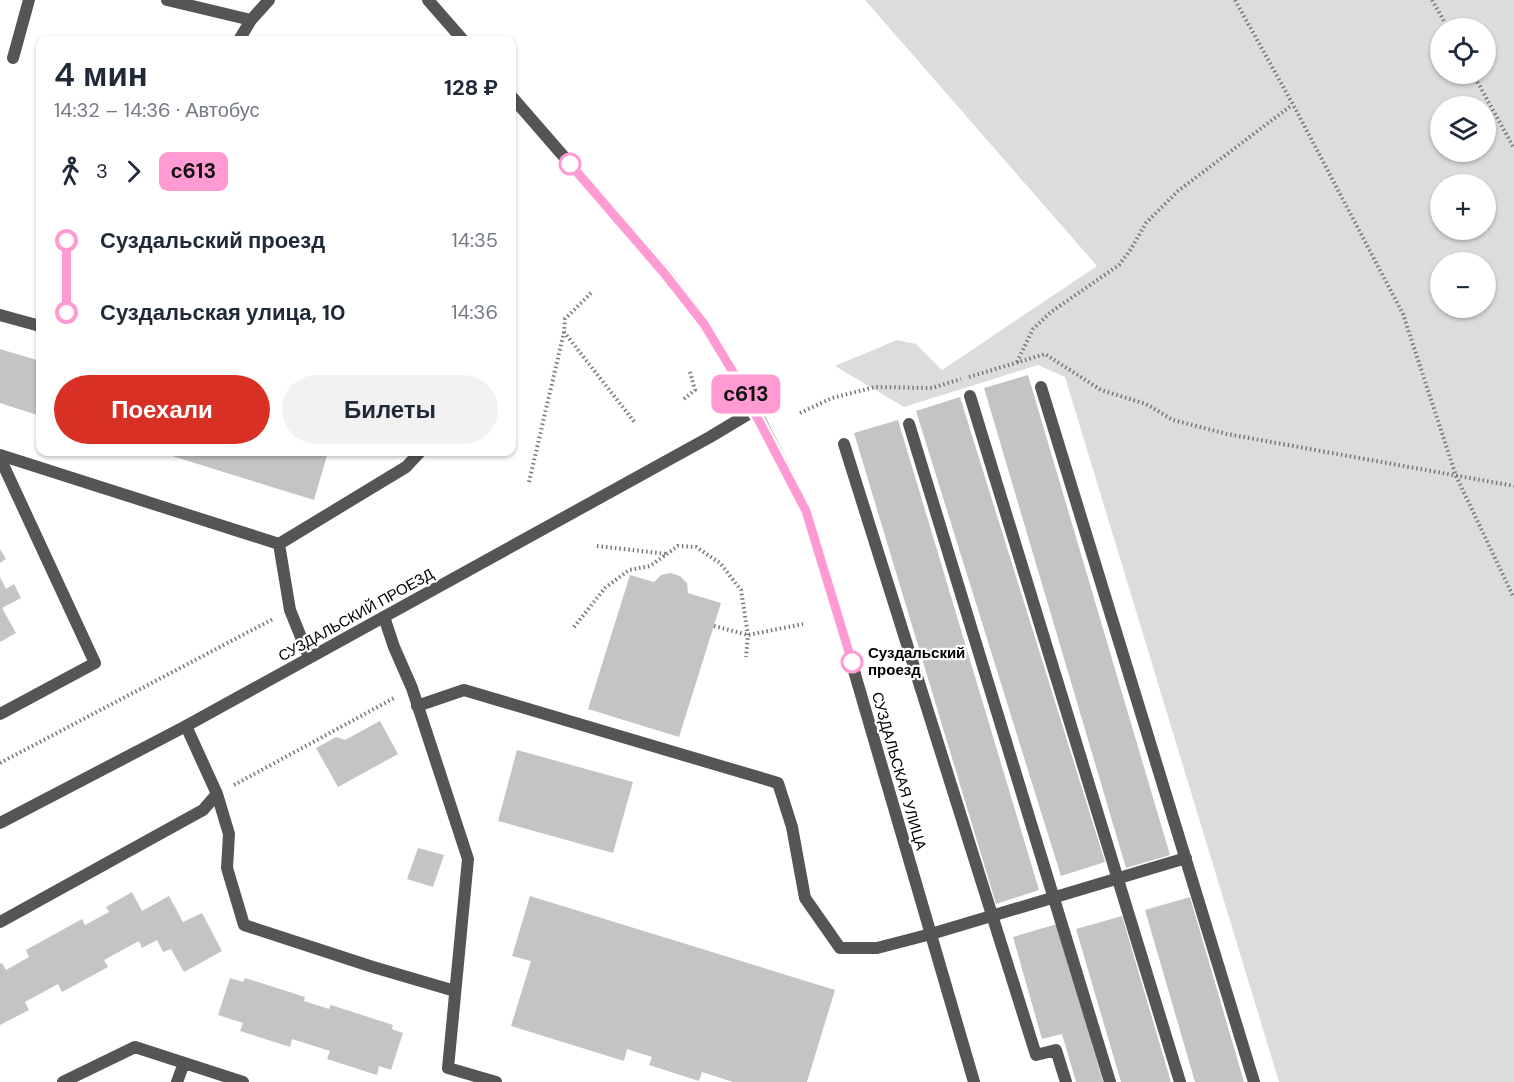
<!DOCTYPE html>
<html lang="ru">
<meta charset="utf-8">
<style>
:root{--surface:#fff;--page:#f2f2f3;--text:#1f2937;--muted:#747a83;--accent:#d93025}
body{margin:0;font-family:"DM Sans",sans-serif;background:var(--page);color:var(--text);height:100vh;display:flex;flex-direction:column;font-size:22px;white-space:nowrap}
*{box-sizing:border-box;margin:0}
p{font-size:20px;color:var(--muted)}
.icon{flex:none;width:33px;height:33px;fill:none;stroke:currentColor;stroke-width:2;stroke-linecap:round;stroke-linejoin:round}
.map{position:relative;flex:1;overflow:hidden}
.details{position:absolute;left:36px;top:36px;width:480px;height:420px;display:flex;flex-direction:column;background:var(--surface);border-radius:12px;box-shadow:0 2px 4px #0004}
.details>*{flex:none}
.badge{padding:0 12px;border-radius:9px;font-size:21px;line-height:39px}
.tools{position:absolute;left:1430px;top:18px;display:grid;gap:12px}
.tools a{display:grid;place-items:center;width:66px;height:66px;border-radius:50%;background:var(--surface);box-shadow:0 2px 4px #0004;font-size:30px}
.map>.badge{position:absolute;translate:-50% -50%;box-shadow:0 0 0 3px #fff}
.legs{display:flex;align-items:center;gap:9px;height:66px;padding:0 18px;font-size:20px}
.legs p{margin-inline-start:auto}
.headline{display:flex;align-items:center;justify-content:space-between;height:102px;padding:0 18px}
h1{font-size:33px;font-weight:600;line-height:45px}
.primary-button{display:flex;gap:12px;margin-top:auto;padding:12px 18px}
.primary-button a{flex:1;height:69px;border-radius:36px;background:var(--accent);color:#fff;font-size:24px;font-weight:600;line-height:69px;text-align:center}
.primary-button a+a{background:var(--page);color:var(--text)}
ul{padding:0 18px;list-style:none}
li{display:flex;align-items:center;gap:21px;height:72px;font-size:22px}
li i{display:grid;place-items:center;width:9px;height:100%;margin:0 8px;background:currentColor}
li i::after{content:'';width:15px;height:15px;margin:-8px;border:4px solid;border-radius:50%;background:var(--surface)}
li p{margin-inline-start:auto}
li:first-child i{background:linear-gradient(#0000 50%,currentColor 0)}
li:last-child i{background:linear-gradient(currentColor 50%,#0000 0)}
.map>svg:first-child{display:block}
.green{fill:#dcdcdc;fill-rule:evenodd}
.building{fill:#c4c4c4}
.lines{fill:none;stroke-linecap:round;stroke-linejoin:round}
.path{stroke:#777;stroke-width:4;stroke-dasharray:1.5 3;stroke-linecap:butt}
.service{stroke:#555;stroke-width:12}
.minor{stroke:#555;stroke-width:12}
.tertiary{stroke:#555;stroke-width:12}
.line-1-casing{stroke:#fff;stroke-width:14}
.line-1{stroke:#ff9ad2;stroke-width:9}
.stop-1-dot{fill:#fff;stroke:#ff9ad2;stroke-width:3}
.labels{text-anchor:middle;stroke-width:4.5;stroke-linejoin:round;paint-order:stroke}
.street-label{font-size:15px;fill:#000;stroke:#fff}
.stop-label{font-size:15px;font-weight:bold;fill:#000;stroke:#fff;text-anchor:start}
</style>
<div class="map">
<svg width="1514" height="1082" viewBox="0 0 1514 1082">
<rect width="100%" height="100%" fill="#fff"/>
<path class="green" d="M 865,0 L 1514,0 L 1514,1082 L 1279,1082 L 1065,377 L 1038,365 L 904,407 L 835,366 L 897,340 L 916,344 L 942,370 L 1097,266 ZM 1440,28 L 1485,28 L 1485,74 L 1440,74 ZM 1440,106 L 1485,106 L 1485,152 L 1440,152 ZM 1440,184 L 1485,184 L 1485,230 L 1440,230 ZM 1440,262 L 1485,262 L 1485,308 L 1440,308 Z"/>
<path class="building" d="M 0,349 L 40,361 L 40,416 L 0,403 Z
M 1028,375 L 1170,855 L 1126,868 L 984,388 Z
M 960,397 L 1105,862 L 1061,876 L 916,411 Z
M 898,420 L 1039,890 L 996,904 L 854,433 Z
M 159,452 L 328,452 L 314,500 Z
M 0,549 L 6,559 L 0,563 Z
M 670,573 L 680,576 L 687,583 L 688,593 L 721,603 L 679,737 L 588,709 L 630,575 L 654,582 L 661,575 Z
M 0,577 L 6,589 L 14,584 L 21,598 L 2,608 L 16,633 L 0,642 Z
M 380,721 L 398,754 L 338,787 L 316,748 L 336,737 L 345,740 Z
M 517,750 L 633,782 L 613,853 L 498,821 Z
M 418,848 L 444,855 L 433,887 L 407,879 Z
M 132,892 L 142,911 L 169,896 L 183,922 L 202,913 L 222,951 L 184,972 L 171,949 L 163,952 L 157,940 L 142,948 L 139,941 L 104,960 L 108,967 L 62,992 L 58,984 L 25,1002 L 29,1010 L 0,1025 L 0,964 L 2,963 L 6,970 L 29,957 L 26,950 L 82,919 L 85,925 L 109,912 L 106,907 Z
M 530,896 L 835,990 L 807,1082 L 733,1082 L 702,1072 L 699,1081 L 649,1065 L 652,1057 L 627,1049 L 624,1061 L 511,1026 L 531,961 L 512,956 Z
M 1190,897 L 1244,1082 L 1195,1082 L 1145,910 Z
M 1122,916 L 1171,1082 L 1121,1082 L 1076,929 Z
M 1057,924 L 1103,1082 L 1076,1082 L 1062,1034 L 1042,1039 L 1013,937 Z
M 230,978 L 243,982 L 245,978 L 305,997 L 304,1001 L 329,1009 L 331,1005 L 393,1025 L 392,1029 L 403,1033 L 391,1070 L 379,1066 L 377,1075 L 327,1059 L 330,1051 L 292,1039 L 290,1047 L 240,1031 L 243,1023 L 218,1015 Z"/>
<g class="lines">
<path class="path" d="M 1235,0 L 1296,110 L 1403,314 L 1456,476 L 1514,598
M 1432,0 L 1448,28
M 1473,74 L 1514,148
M 591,293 L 565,319 L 564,332 L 636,424
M 1017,362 L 1033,329 L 1051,312 L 1119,265 L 1131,249 L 1146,223 L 1178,191 L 1292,105
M 969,377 L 1045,354 L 1101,390 L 1146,404 L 1173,420 L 1227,434 L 1514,486
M 684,399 L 695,390 L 690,372
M 800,413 L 832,398 L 875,387 L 932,388 L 961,379
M 529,482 L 564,332
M 597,546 L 667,554
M 714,626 L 748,635 L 803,624
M 574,627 L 605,588 L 629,570 L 650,566 L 678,546 L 696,547 L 720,563 L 741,590 L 748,635 L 746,657
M 0,763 L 273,619
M 234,785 L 396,697"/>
<path class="service" d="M 167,0 L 251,20
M 239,40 L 251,20 L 269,0
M 13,58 L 29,0
M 0,315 L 40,326
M 1041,387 L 1254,1082
M 970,396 L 1180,1082
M 909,424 L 1110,1082
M 844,444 L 1036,1055 L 1056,1050 L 1066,1082
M 0,455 L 279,544 L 406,467 L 420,452
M 0,458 L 95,663 L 0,714
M 279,544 L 290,610 L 309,657
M 384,617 L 394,647 L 412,688 L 468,859 L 448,1068 L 496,1082
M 417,706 L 464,690 L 778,783 L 792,827 L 805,898 L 840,948 L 877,948 L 931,934 L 1186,858
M 186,726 L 217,794 L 229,834 L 227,868 L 244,925 L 373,967 L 455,991
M 0,922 L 203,810 L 217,794
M 63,1082 L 135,1047 L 243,1082
M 177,1082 L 184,1063"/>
<path class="minor" d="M 0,823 L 186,726 L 710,437 L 755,410"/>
<path class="tertiary" d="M 428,0 L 463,40
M 512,97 L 665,273 L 704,324 L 755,410 L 806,511 L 824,568 L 974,1082"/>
</g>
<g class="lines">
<g class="line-1-casing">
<path id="line-1" d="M 570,164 L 664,273 L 704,324 L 736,377 L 806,511 L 852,662"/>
</g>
<use href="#line-1" class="line-1"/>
</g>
<g class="stop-1-dot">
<circle cx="570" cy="164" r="10"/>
<circle cx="852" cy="662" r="10"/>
</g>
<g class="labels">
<g class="street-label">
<text transform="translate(356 615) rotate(-29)" y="5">СУЗДАЛЬСКИЙ ПРОЕЗД</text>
<text transform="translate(899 771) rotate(74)" y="5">СУЗДАЛЬСКАЯ УЛИЦА</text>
</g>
<g class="stop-label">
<text x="868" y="658">Суздальский<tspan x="868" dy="17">проезд</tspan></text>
</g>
</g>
</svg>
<div class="tools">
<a><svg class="icon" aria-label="locate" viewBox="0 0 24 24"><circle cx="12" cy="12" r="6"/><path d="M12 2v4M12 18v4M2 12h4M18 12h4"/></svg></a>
<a><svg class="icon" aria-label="layers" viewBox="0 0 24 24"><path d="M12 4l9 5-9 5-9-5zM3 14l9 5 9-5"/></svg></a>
<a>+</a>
<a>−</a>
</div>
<b class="badge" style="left:746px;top:394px;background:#ff9ad2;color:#111">с613</b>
<section class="details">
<div class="headline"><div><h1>4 мин</h1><p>14:32 – 14:36 · Автобус</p></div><b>128 ₽</b></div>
<div class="legs"><svg class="icon" aria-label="walk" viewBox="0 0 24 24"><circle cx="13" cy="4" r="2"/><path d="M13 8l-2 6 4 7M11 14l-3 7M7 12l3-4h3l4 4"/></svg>3<svg class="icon" aria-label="forward" viewBox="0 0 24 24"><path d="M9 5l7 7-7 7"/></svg><b class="badge" style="background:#ff9ad2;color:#111">с613</b></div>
<ul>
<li><i style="color:#ff9ad2"></i><b>Суздальский проезд</b><p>14:35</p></li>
<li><i style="color:#ff9ad2"></i><b>Суздальская улица, 10</b><p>14:36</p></li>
</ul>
<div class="primary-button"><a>Поехали</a><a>Билеты</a></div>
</section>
</div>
